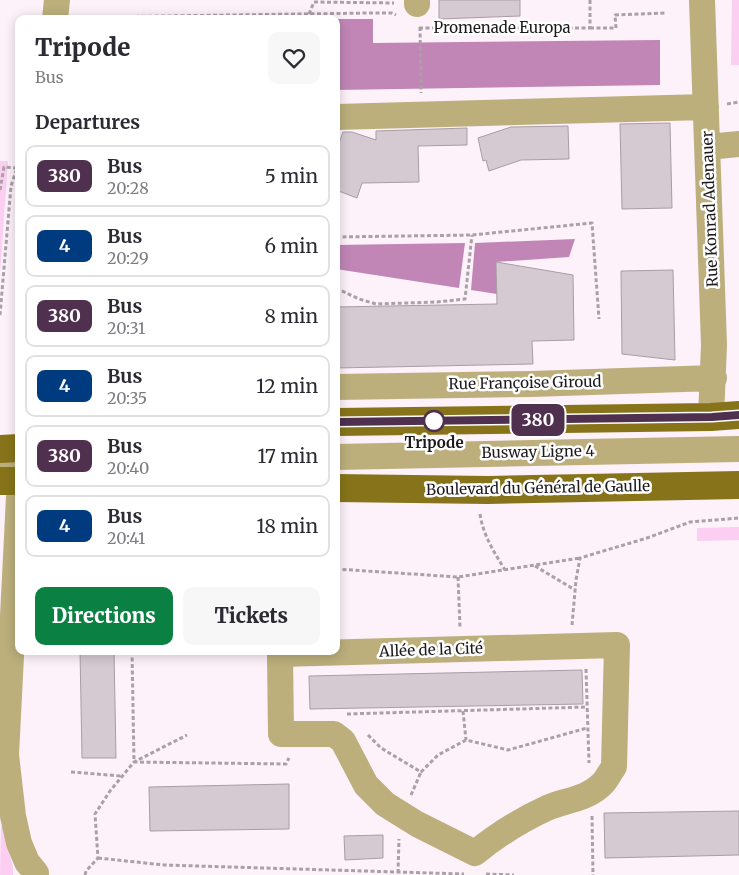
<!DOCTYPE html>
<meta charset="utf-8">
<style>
:root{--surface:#fff;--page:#f7f7f7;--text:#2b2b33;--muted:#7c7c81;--line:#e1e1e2;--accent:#0b8043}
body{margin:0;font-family:Merriweather,serif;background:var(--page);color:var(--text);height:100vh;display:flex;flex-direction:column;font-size:19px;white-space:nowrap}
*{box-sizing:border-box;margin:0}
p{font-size:16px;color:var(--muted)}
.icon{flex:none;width:28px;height:28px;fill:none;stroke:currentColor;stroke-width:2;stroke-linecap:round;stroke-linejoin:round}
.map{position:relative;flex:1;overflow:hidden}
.details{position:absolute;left:15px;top:15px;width:325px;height:640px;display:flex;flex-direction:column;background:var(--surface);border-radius:10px;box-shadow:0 2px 12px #0003}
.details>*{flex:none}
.badge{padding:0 10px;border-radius:8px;font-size:18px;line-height:32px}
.map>.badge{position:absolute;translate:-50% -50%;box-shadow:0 0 0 2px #fff}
h2{padding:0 20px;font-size:19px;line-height:45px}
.round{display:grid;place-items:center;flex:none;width:52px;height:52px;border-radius:10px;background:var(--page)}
.headline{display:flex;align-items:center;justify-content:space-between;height:85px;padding:0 20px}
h1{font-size:24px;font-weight:800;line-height:38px}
.cta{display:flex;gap:10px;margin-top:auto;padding:10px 20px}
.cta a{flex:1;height:58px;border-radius:10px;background:var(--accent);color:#fff;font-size:20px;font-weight:800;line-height:58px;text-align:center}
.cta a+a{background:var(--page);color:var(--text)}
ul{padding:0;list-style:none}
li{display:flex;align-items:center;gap:15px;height:62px;margin:0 10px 8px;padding:0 10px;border:2px solid var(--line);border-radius:10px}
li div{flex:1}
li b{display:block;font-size:19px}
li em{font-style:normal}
li .badge{min-width:55px;font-weight:700;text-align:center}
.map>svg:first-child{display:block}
.green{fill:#fbcef2}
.water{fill:#c186b6}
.building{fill:#d5cad2;stroke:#a89da5}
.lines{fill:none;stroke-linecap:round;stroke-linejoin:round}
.path{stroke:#aaa1a8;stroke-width:3;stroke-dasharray:4 2.5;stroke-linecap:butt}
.minor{stroke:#bcaf7c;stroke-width:26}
.major{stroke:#87741a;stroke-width:28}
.line-casing{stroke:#fff;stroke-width:11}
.line{stroke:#4f304e;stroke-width:8}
.stop-dot{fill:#fff;stroke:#4f304e;stroke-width:2.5}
.labels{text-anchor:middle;stroke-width:5;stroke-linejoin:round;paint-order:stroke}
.street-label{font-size:15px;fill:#1d191c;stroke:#fff}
.stop-label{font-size:15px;font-weight:bold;fill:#1d191c;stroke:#fff}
</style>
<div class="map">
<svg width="739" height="875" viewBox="0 0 739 875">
<rect width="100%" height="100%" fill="#fdf1fa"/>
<path class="green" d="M 732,0 L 739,0 L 739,65 L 731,65 Z
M 0,161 L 8,161 L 0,274 Z
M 739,527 L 739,540 L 697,541 L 697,528 Z
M 1,826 L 3,827 L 13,867 L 13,875 L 0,875 Z"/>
<path class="water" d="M 336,19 L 373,19 L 373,43 L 660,40 L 660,85 L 336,90 Z
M 575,239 L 569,257 L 496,262 L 497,294 L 471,290 L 475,243 Z
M 465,243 L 459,288 L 336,269 L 336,245 Z"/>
<path class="building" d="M 439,0 L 520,0 L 520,16 L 439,19 Z
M 670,123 L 672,208 L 622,209 L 620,124 Z
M 568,126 L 569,159 L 521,160 L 489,171 L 486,160 L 483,161 L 478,138 L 511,127 Z
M 467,128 L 467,145 L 418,146 L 419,182 L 362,183 L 357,198 L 336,190 L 336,151 L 343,132 L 352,132 L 376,140 L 376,131 Z
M 496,262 L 573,275 L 574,340 L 532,341 L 533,364 L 336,368 L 336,307 L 497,304 Z
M 673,270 L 675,360 L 622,354 L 621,271 Z
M 80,651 L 114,651 L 116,758 L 82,758 Z
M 582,670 L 583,704 L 310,709 L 309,676 Z
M 289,784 L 289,829 L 150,831 L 149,787 Z
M 739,811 L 739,855 L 605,858 L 604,813 Z
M 383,835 L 383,858 L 345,860 L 344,836 Z"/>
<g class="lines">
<path class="path" d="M 309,14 L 314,2 L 394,3
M 90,19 L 94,17 L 371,13 L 392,13 L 396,15
M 420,27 L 421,93
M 419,28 L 590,28 L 590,0
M 590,28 L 616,28 L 615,15 L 665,13
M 727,104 L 739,102
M 17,118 L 19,118
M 0,190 L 4,167 L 18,168
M 336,237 L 472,235 L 592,223 L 599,319
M 336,288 L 359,299 L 376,304 L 437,302 L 465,299 L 472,235
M 0,315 L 11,186 L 19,162
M 480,514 C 483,535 494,552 505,570
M 535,566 L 575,590
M 336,569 L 458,577 L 580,558
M 458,577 L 460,627
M 572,625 L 576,580 L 580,558 L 647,538 L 690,522 L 739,518
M 132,651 L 134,762 L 286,764 L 289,758
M 586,669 L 589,763
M 463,711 L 466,740
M 347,714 L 587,707
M 368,735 L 381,748 L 421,772 L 438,755 L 466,740 L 508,750 L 587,728
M 71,772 L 121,776
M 411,795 L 421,772
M 592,816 L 593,875
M 98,858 L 164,865 L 464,874
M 398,873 L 399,839
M 486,874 L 514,875
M 85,875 L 86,871 L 98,858 L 95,814 L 110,791 L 134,762 L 187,735"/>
<path class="minor" d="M 417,0 L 417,4
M 702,0 L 714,345 L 711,417
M 55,19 L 57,0
M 336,117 L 706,107
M 708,147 L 739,144
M 336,387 L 531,384 L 714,378
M 336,457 L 739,449
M 0,466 L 19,465
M 19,497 L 6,755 L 13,816 L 19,843 L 27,862 L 36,873
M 617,645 L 614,767 C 610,772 607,779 603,783 C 588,799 566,800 547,808 C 521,820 497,835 475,853 L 417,824 L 385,804 L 366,785 L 343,741 L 334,734 L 281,734 L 280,654 Z"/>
<path class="major" d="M 336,422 L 711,417 L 739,415
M 0,449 L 19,448
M 0,481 L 19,481
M 336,488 L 488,490 L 739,485"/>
</g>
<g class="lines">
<g class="line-casing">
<path id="line" d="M 336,422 L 712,417 L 739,415"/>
</g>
<use href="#line" class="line"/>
</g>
<circle class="stop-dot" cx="434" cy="421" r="10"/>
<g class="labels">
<g class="street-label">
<text x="502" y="33">Promenade Europa</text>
<text transform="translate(710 209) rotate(-92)" y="5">Rue Konrad Adenauer</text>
<text transform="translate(525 383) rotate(-1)" y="5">Rue Françoise Giroud</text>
<text transform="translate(538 452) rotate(-1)" y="5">Busway Ligne 4</text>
<text transform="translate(538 488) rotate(-1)" y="5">Boulevard du Général de Gaulle</text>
<text transform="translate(431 650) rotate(-2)" y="5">Allée de la Cité</text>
</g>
<g class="stop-label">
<text x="434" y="448">Tripode</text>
</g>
</g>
</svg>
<b class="badge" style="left:538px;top:420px;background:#4f304e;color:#fff">380</b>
<section class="details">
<div class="headline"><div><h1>Tripode</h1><p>Bus</p></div><a class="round"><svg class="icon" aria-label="heart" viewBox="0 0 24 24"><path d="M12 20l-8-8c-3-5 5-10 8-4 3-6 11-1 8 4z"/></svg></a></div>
<h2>Departures</h2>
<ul>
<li><span class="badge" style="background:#4f304e;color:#fff">380</span><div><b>Bus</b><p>20:28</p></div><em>5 min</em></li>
<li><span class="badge" style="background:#003b80;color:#fff">4</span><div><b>Bus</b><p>20:29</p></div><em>6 min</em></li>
<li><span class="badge" style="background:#4f304e;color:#fff">380</span><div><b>Bus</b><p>20:31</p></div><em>8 min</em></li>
<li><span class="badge" style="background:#003b80;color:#fff">4</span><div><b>Bus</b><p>20:35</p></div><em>12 min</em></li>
<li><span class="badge" style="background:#4f304e;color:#fff">380</span><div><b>Bus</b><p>20:40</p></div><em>17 min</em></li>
<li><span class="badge" style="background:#003b80;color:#fff">4</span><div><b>Bus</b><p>20:41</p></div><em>18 min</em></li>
</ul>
<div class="cta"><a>Directions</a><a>Tickets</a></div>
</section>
</div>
